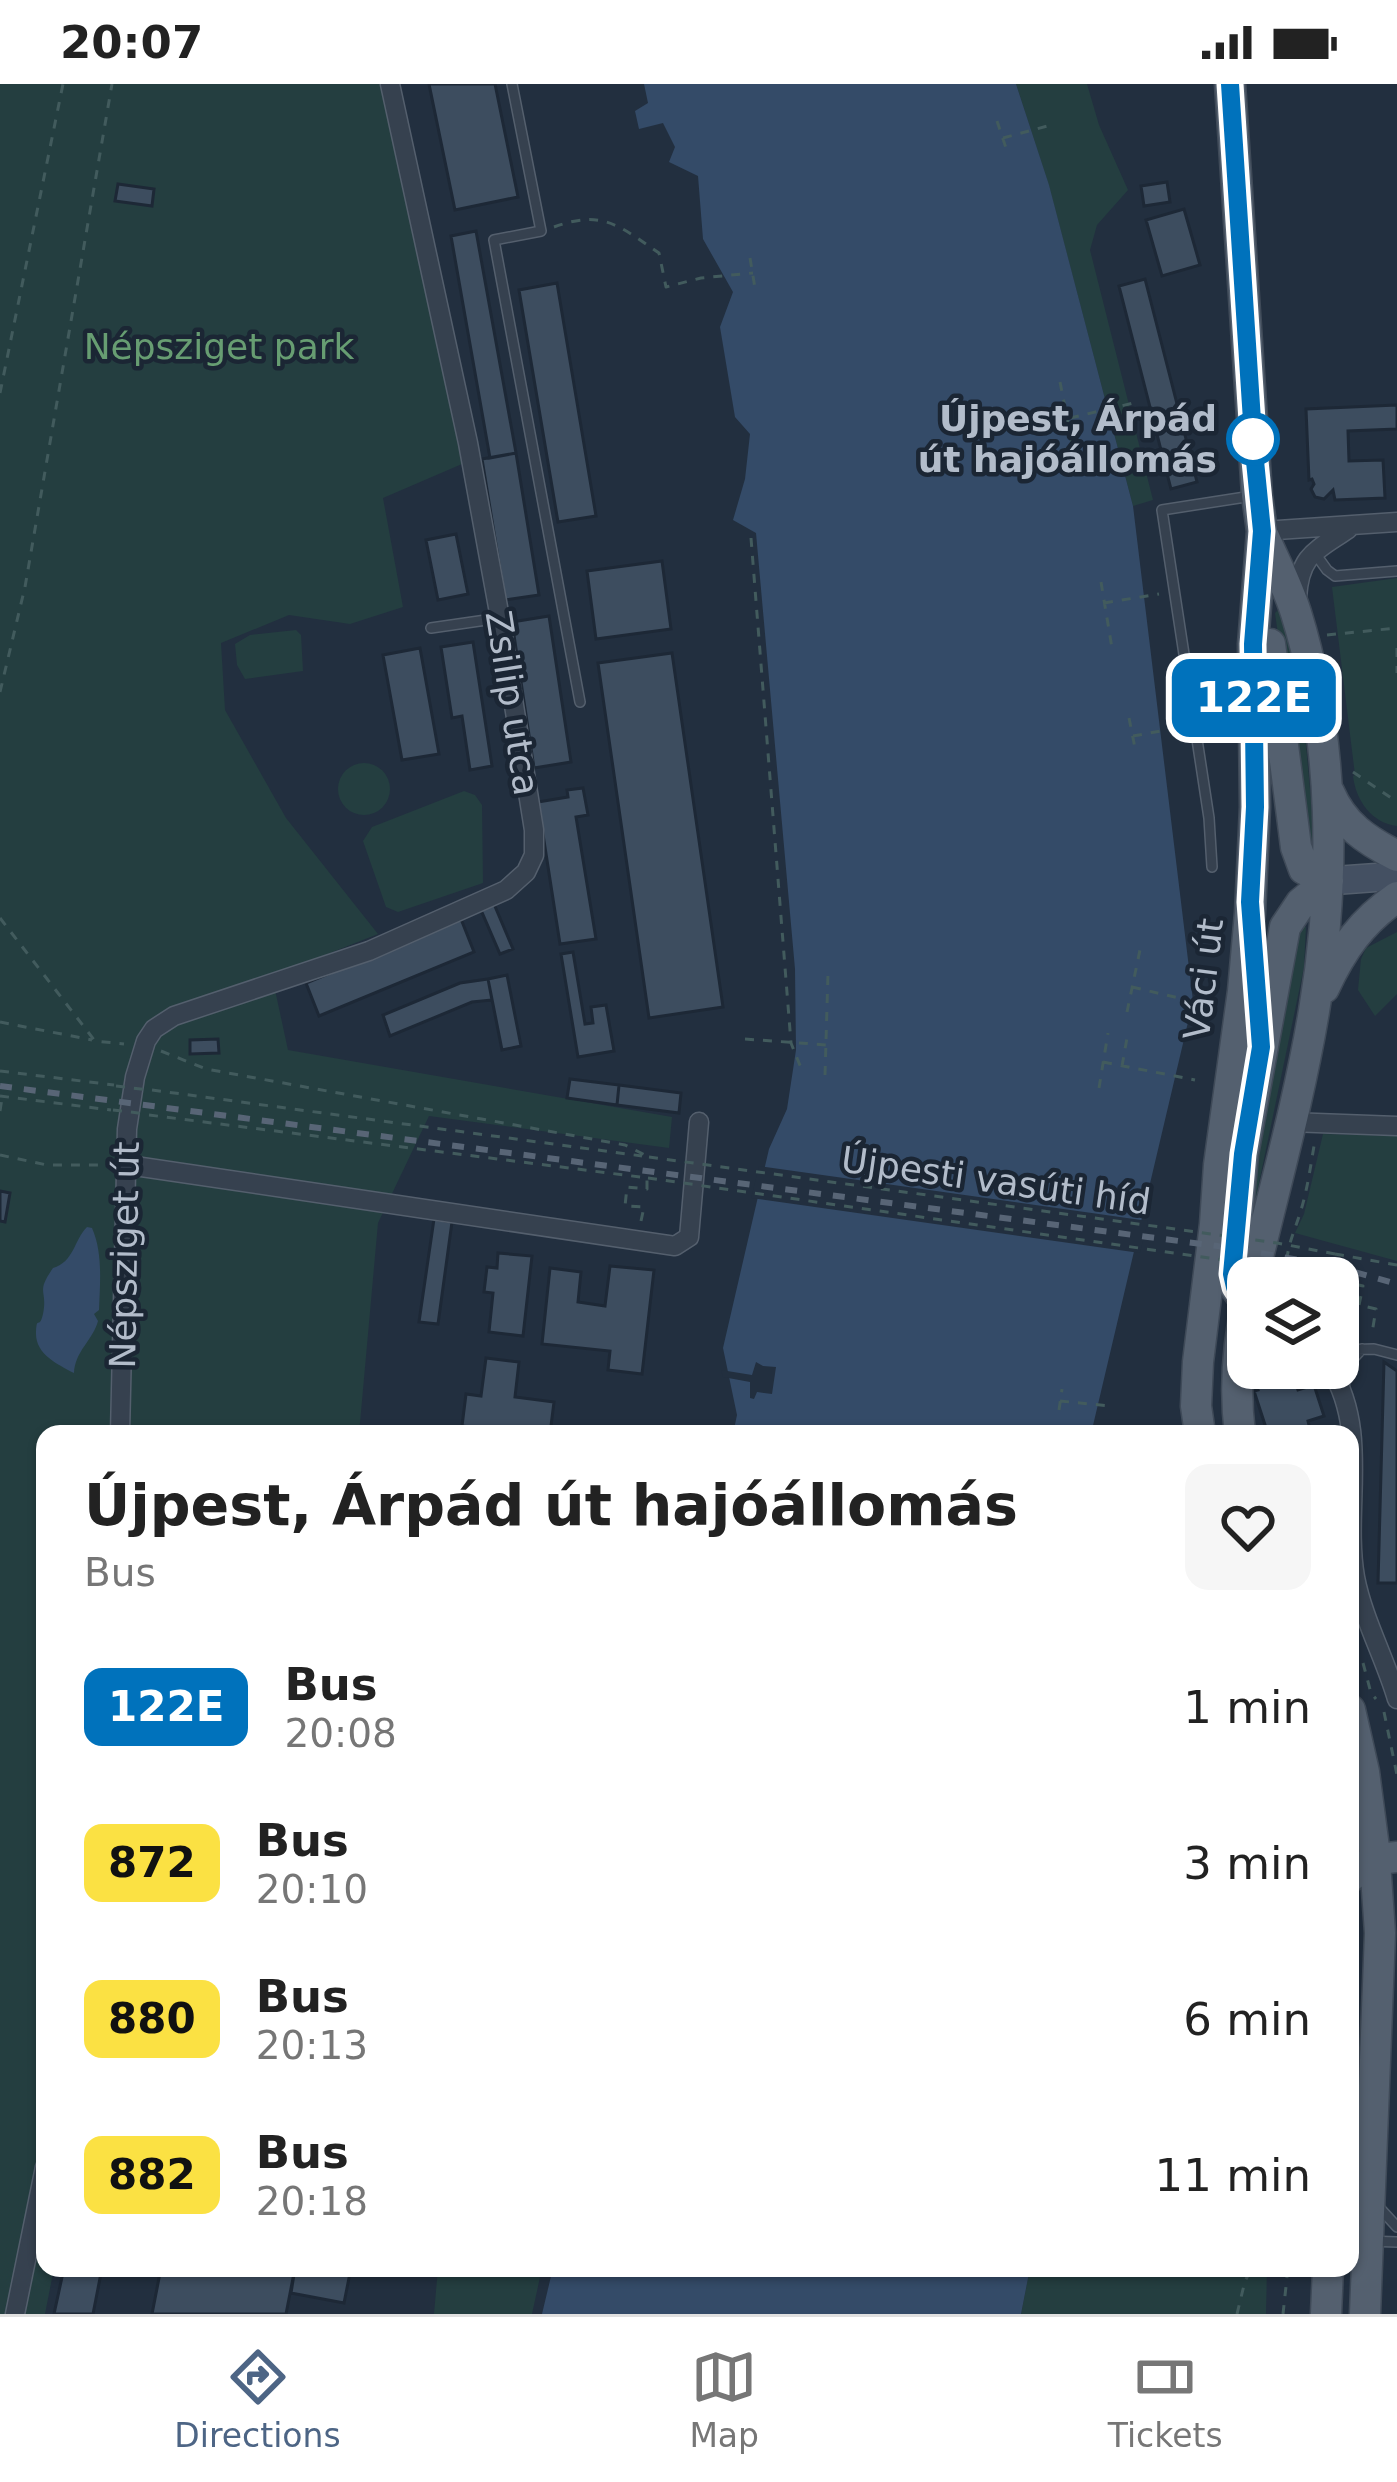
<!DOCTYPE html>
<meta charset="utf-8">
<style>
:root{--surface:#fff;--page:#f6f6f6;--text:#222;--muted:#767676;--line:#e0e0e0;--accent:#4d6585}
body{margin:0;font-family:"DejaVu Sans",sans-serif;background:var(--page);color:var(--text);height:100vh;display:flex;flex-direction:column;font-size:45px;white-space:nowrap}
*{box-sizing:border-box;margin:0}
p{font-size:39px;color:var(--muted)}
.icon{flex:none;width:66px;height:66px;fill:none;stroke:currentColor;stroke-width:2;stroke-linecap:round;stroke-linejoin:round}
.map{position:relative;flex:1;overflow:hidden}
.side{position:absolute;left:36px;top:1341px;width:1323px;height:852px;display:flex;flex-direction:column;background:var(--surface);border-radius:24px;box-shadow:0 3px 9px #0004}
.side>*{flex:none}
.badge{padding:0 24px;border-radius:18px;font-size:42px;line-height:78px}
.controls{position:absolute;left:1227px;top:1173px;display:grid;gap:24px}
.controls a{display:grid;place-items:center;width:132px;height:132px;border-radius:24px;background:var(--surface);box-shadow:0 3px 9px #0004;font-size:60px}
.map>.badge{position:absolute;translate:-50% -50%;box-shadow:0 0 0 6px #fff}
.round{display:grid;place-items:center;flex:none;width:126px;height:126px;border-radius:24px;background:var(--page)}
.headline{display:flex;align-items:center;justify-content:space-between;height:204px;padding:0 48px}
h1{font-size:57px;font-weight:800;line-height:90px}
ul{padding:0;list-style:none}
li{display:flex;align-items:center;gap:36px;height:156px;padding:0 48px}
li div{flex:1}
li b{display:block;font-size:45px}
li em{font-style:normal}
li .badge{min-width:132px;font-weight:700;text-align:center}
.status{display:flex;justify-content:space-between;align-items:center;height:84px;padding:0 60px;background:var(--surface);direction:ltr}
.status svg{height:33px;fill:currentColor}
.tab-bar{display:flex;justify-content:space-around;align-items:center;height:168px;border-top:3px solid var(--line);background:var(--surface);font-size:33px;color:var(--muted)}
.tab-bar a{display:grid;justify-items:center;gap:6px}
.tab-bar .selected{color:var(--accent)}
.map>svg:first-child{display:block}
.green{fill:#243e40}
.water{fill:#344b68}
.pier{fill:#222f3f}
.building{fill:#3d4d5f;stroke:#1d2836;stroke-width:3}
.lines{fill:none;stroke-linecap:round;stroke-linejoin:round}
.lane-casing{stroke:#545f6d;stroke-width:12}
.street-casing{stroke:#545f6d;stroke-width:21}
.secondary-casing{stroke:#545f6d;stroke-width:30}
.primary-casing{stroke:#3f4a58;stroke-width:33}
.path{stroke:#425b5d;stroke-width:3;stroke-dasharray:9 9;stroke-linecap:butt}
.lane{stroke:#36414f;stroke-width:9}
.street{stroke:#36414f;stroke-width:18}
.secondary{stroke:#445062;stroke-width:27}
.primary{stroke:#54606f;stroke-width:30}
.rail{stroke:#586576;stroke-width:6;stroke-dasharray:12 12;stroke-linecap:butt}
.path-bridge{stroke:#425b5d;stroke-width:3;stroke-dasharray:9 9;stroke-linecap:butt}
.line-casing{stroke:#fff;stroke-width:27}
.line{stroke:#0072bc;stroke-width:18}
.stop-dot{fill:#fff;stroke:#0072bc;stroke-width:6}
.labels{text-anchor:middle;stroke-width:9;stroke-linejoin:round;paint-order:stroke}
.park-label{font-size:36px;fill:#679d72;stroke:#1b2634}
.stop-label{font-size:36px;font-weight:bold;fill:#b2bcca;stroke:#1b2634;text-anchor:end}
.street-label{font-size:36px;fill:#b2bcca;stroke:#1b2634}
</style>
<div class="status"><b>20:07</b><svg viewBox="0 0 49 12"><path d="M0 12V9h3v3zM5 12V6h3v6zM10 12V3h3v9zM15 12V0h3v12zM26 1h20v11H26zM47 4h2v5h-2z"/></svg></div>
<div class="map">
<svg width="1397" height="2230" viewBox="0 0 1397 2230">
<rect width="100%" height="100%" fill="#222f3f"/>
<path class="green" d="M 0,0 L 390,0 L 430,180 L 462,380 L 383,414 L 403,523 L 350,540 L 289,531 L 221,559 L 225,626 L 286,734 L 378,850 L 272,892 L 288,966 L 672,1033 L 669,1064 L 429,1032 L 378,1139 L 359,1350 L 45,1350 L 45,2184 L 54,2184 L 45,2230 L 0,2230 Z
M 1016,0 L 1087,0 L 1099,41 L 1128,106 L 1097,141 L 1090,166 L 1153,416 L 1133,422 L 1049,102 Z
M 1397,494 L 1397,742 C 1372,739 1356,717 1353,692 L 1355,691 L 1332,503 Z
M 1278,526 L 1281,528 L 1302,617 L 1315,760 L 1307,761 L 1275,529 Z
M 296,546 L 301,551 L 303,587 L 245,595 L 237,581 L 235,560 L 250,551 Z
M338 705a26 26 0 1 1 52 0a26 26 0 1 1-52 0Z
M 464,707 L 475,711 L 482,721 L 483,799 L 398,828 L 386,823 L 363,757 L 372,743 Z
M 1299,843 L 1306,843 L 1304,883 L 1254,1123 L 1251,1125 L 1258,1024 Z
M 1397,848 L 1397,910 L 1375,932 L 1358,906 L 1361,875 L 1366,864 Z
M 1323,1050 L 1397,1052 L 1397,1177 L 1295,1149 L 1304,1130 Z
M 438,2184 L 542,2184 L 532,2230 L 434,2230 Z
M 1030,2184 L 1267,2184 L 1266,2230 L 1021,2230 Z"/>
<path class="water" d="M 644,0 L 1016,0 L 1049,101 L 1133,422 L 1193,917 L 1091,1350 L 733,1350 L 737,1331 L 723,1264 L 769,1065 L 787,1025 L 796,966 L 795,885 L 756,449 L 733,436 L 745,395 L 750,350 L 735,333 L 720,243 L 733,208 L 703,155 L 698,92 L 669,78 L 675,63 L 663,39 L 639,45 L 635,27 L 648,19 Z
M 87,1143 L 92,1144 C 103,1169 100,1199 99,1226 L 94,1230 L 98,1237 C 93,1256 75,1267 74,1289 C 57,1280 35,1270 36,1248 C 37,1230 39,1247 43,1230 C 48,1205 35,1210 53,1184 C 74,1178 74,1156 87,1143 Z
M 553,2184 L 1030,2184 L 1021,2230 L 542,2230 Z"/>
<path class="pier" d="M 759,1082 L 1148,1137 L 1140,1169 L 751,1114 Z
M 756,1278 L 763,1282 L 776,1283 L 772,1310 L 757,1308 L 754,1315 L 750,1314 L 750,1298 L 723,1293 L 721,1286 L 752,1291 Z"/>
<path class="building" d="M 429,0 L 495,0 L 518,113 L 455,126 Z
M 1167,98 L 1170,118 L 1144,122 L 1141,102 Z
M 118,100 L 154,105 L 152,122 L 115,117 Z
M 1184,125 L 1200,181 L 1162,192 L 1146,136 Z
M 476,147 L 516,369 L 490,374 L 451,152 Z
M 1145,195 L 1197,398 L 1171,405 L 1119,202 Z
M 557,199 L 596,432 L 558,438 L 519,206 Z
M 1397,321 L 1397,345 L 1348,347 L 1349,377 L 1383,376 L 1385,414 L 1335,416 L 1333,406 L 1324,415 L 1315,413 L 1311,405 L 1314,400 L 1312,395 L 1309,396 L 1306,325 Z
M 516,369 L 539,511 L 505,516 L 482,375 Z
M 456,450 L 468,510 L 438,516 L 426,456 Z
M 662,477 L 671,545 L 596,555 L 587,487 Z
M 549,532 L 571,678 L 534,684 L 512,538 Z
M 473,558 L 492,682 L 470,686 L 462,632 L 452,634 L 441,563 Z
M 420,564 L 439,670 L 402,676 L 383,571 Z
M 672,569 L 723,923 L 649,934 L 598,579 Z
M 583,704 L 588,731 L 576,733 L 596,855 L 560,860 L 538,718 L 568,713 L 567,706 Z
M 494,820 L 513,865 L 500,870 L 481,826 Z
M 461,835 L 474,868 L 319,932 L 306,899 Z
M 573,868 L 585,940 L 593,939 L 591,923 L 606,921 L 614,967 L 578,973 L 561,870 Z
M 507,891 L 521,962 L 502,966 L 488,895 Z
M 488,895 L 492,916 L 472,918 L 390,952 L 383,931 L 460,899 Z
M 218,955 L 219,969 L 190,970 L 190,956 Z
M 570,995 L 619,1001 L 617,1021 L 567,1014 Z
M 619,1001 L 681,1009 L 679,1029 L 617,1021 Z
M 0,1107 L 10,1109 L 5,1138 L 0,1137 Z
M 434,1135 L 452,1138 L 438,1240 L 419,1238 Z
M 498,1169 L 532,1172 L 523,1252 L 489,1248 L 493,1209 L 484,1208 L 487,1183 L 497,1184 Z
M 610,1182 L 654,1186 L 642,1290 L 608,1286 L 610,1267 L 542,1260 L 550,1184 L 581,1188 L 578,1218 L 605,1222 Z
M 486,1274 L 519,1278 L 515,1313 L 554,1318 L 550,1350 L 511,1347 L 510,1350 L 476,1350 L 477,1344 L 462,1342 L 466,1310 L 481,1312 Z
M 1384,1278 L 1397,1287 L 1397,1499 L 1378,1499 Z
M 1270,1284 L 1276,1288 L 1281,1286 L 1287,1297 L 1294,1294 L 1298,1306 L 1314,1301 L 1324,1332 L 1308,1337 L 1311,1349 L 1268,1350 L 1254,1307 L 1258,1306 L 1255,1296 Z
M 64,2184 L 102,2184 L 93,2230 L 54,2230 Z
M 161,2184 L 295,2184 L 286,2230 L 152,2230 Z
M 295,2184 L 351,2184 L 344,2219 L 291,2209 Z"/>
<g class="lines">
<g class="lane-casing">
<path id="lane" d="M 512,0 L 541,147 L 494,156 L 580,618
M 1314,468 L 1327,486 L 1335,492 L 1397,487
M 431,544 L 500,534
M 1212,783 L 1209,734 L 1162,426 L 1252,412
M 1338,1266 L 1374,1265 L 1397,1271
M 1344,1302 L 1350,1278 L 1362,1265
M 1376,2120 L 1397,2143
M 1350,2165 L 1367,2157 L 1397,2158"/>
</g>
<g class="street-casing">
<path id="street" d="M 1262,447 L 1397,438
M 1297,513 C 1300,470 1316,467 1348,445
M 1290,1038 L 1397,1042
M 128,1081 L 675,1162 L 689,1153 L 699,1038
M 1330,1284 C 1370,1348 1343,1424 1355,1493 C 1363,1535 1385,1574 1397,1615
M 120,1350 L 127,1045 L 135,993 L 146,957 L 154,945 L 174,932 L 369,867 L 506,806 L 526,788 L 534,771 L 534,746 L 500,534 L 468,359 L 390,0
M 15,2230 L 45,2083"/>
</g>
<g class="secondary-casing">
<path id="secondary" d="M 1328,797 L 1397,792"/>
</g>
<g class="primary-casing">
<path id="primary" d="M 1270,560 L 1296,763 L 1304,785 L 1328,797
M 1329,708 C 1343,741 1366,756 1397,772
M 1324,904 C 1342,865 1362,837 1397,813
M 1253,1194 C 1274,1105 1299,1017 1314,927 C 1336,797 1335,655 1296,529 C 1288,503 1275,478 1264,453
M 1248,1222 L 1235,1203 L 1232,1190 L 1243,1070 L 1285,843 L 1301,819 L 1328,797
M 1200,1350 L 1196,1322 L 1198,1278 L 1215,1140 L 1219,1081 L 1243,907 L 1250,829 L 1255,723 L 1253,560 L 1262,447 L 1257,411 L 1230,0
M 1240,1350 C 1234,1304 1238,1258 1248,1213
M 1350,1626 L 1364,1688 L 1374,1764 L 1380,1849 L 1365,2230
M 1350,1793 C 1365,1778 1377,1775 1397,1773
M 1326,2230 L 1328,2184"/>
</g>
<path class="path" d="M 997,37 L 1008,70
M 1003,54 L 1055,40
M 554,143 C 603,125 619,142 659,169 L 666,203 L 701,194 L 753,189
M 750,174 L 755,204
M 1060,298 L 1075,374
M 0,309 L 63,0
M 1070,334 L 1138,318
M 751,454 L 791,959 L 801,984
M 1101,498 L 1112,564
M 1104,519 L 1159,510
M 1327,551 L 1397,544
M 1397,564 L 1397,589
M 0,608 L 25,503 L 112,0
M 1129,634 L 1136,669
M 1133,652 L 1178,644
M 1353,688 L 1397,718
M 0,834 L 95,957 L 124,960
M 1132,903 L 1200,919
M 1127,928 L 1141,861
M 0,938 L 92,956
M 745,955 L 827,961
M 161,967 L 206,985 L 625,1061 L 649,1073
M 1103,978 L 1195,996
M 1122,982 L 1127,954
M 0,987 L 114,1001
M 825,991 L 828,889
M 1099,1004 L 1108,949
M 152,1006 L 642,1072
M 0,1012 L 111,1026
M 0,1027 L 2,1014
M 149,1031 L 648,1094
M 0,1071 L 47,1081 L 108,1081
M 641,1137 L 644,1123 L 625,1122 L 627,1103 L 647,1105 L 647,1096
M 1335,1170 L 1397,1181
M 1288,1194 C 1283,1168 1294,1150 1301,1126 C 1308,1103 1311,1079 1315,1056
M 1338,1196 L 1363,1202 L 1359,1221 L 1376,1225 L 1372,1249
M 1060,1317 L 1111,1322
M 1059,1326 L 1062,1305
M 1363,1579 L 1371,1609 L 1376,1615
M 1384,1628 L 1397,1691
M 1237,2230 L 1245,2197 L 1252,2184
M 1283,2230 L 1288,2184"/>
<use href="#lane" class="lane"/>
<use href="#street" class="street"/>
<use href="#secondary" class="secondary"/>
<use href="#primary" class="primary"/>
<path class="rail" d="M 0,1002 L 1232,1164 L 1333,1182 L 1397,1200"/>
<path class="path-bridge" d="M 116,1002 L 149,1006
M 113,1026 L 147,1030
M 649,1073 L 1277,1159 L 1335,1170
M 648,1094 L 1237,1178 L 1328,1194"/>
</g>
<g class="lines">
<g class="line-casing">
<path id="line" d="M 1230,0 L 1254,367 L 1262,447 L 1253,560 L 1255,723 L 1250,818 L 1261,963 L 1243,1070 L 1232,1190 L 1235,1203 L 1248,1223"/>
</g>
<use href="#line" class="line"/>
</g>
<circle class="stop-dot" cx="1253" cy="355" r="24"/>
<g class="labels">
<g class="park-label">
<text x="219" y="275">Népsziget park</text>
</g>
<g class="stop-label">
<text x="1217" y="347">Újpest, Árpád<tspan x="1217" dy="41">út hajóállomás</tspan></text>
</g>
<g class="street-label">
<text transform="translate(513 619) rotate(81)" y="13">Zsilip utca</text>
<text transform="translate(1203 895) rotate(-83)" y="13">Váci út</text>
<text transform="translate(996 1096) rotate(8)" y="13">Újpesti vasúti híd</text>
<text transform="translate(124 1171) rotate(-89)" y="13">Népsziget út</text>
</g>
</g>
</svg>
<div class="controls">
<a><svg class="icon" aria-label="layers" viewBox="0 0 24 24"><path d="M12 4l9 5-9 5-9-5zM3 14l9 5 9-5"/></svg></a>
</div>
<b class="badge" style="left:1254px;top:614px;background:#0072bc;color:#fff">122E</b>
<section class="side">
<div class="headline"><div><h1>Újpest, Árpád út hajóállomás</h1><p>Bus</p></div><a class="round"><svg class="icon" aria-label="heart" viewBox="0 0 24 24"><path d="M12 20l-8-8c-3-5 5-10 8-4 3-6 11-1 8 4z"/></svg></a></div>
<ul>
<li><span class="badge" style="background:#0072bc;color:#fff">122E</span><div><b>Bus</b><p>20:08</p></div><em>1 min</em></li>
<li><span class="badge" style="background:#fbe143;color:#111">872</span><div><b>Bus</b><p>20:10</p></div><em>3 min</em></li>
<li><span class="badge" style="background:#fbe143;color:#111">880</span><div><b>Bus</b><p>20:13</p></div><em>6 min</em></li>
<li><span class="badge" style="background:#fbe143;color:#111">882</span><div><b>Bus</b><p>20:18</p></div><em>11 min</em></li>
</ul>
</section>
</div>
<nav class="tab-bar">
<a class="selected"><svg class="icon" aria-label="directions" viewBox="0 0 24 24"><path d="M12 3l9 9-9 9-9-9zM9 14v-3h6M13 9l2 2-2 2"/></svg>Directions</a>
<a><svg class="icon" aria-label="map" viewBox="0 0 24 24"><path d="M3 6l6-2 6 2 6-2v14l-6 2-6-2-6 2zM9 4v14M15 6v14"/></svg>Map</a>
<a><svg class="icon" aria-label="tickets" viewBox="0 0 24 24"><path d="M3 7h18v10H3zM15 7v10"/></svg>Tickets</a>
</nav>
